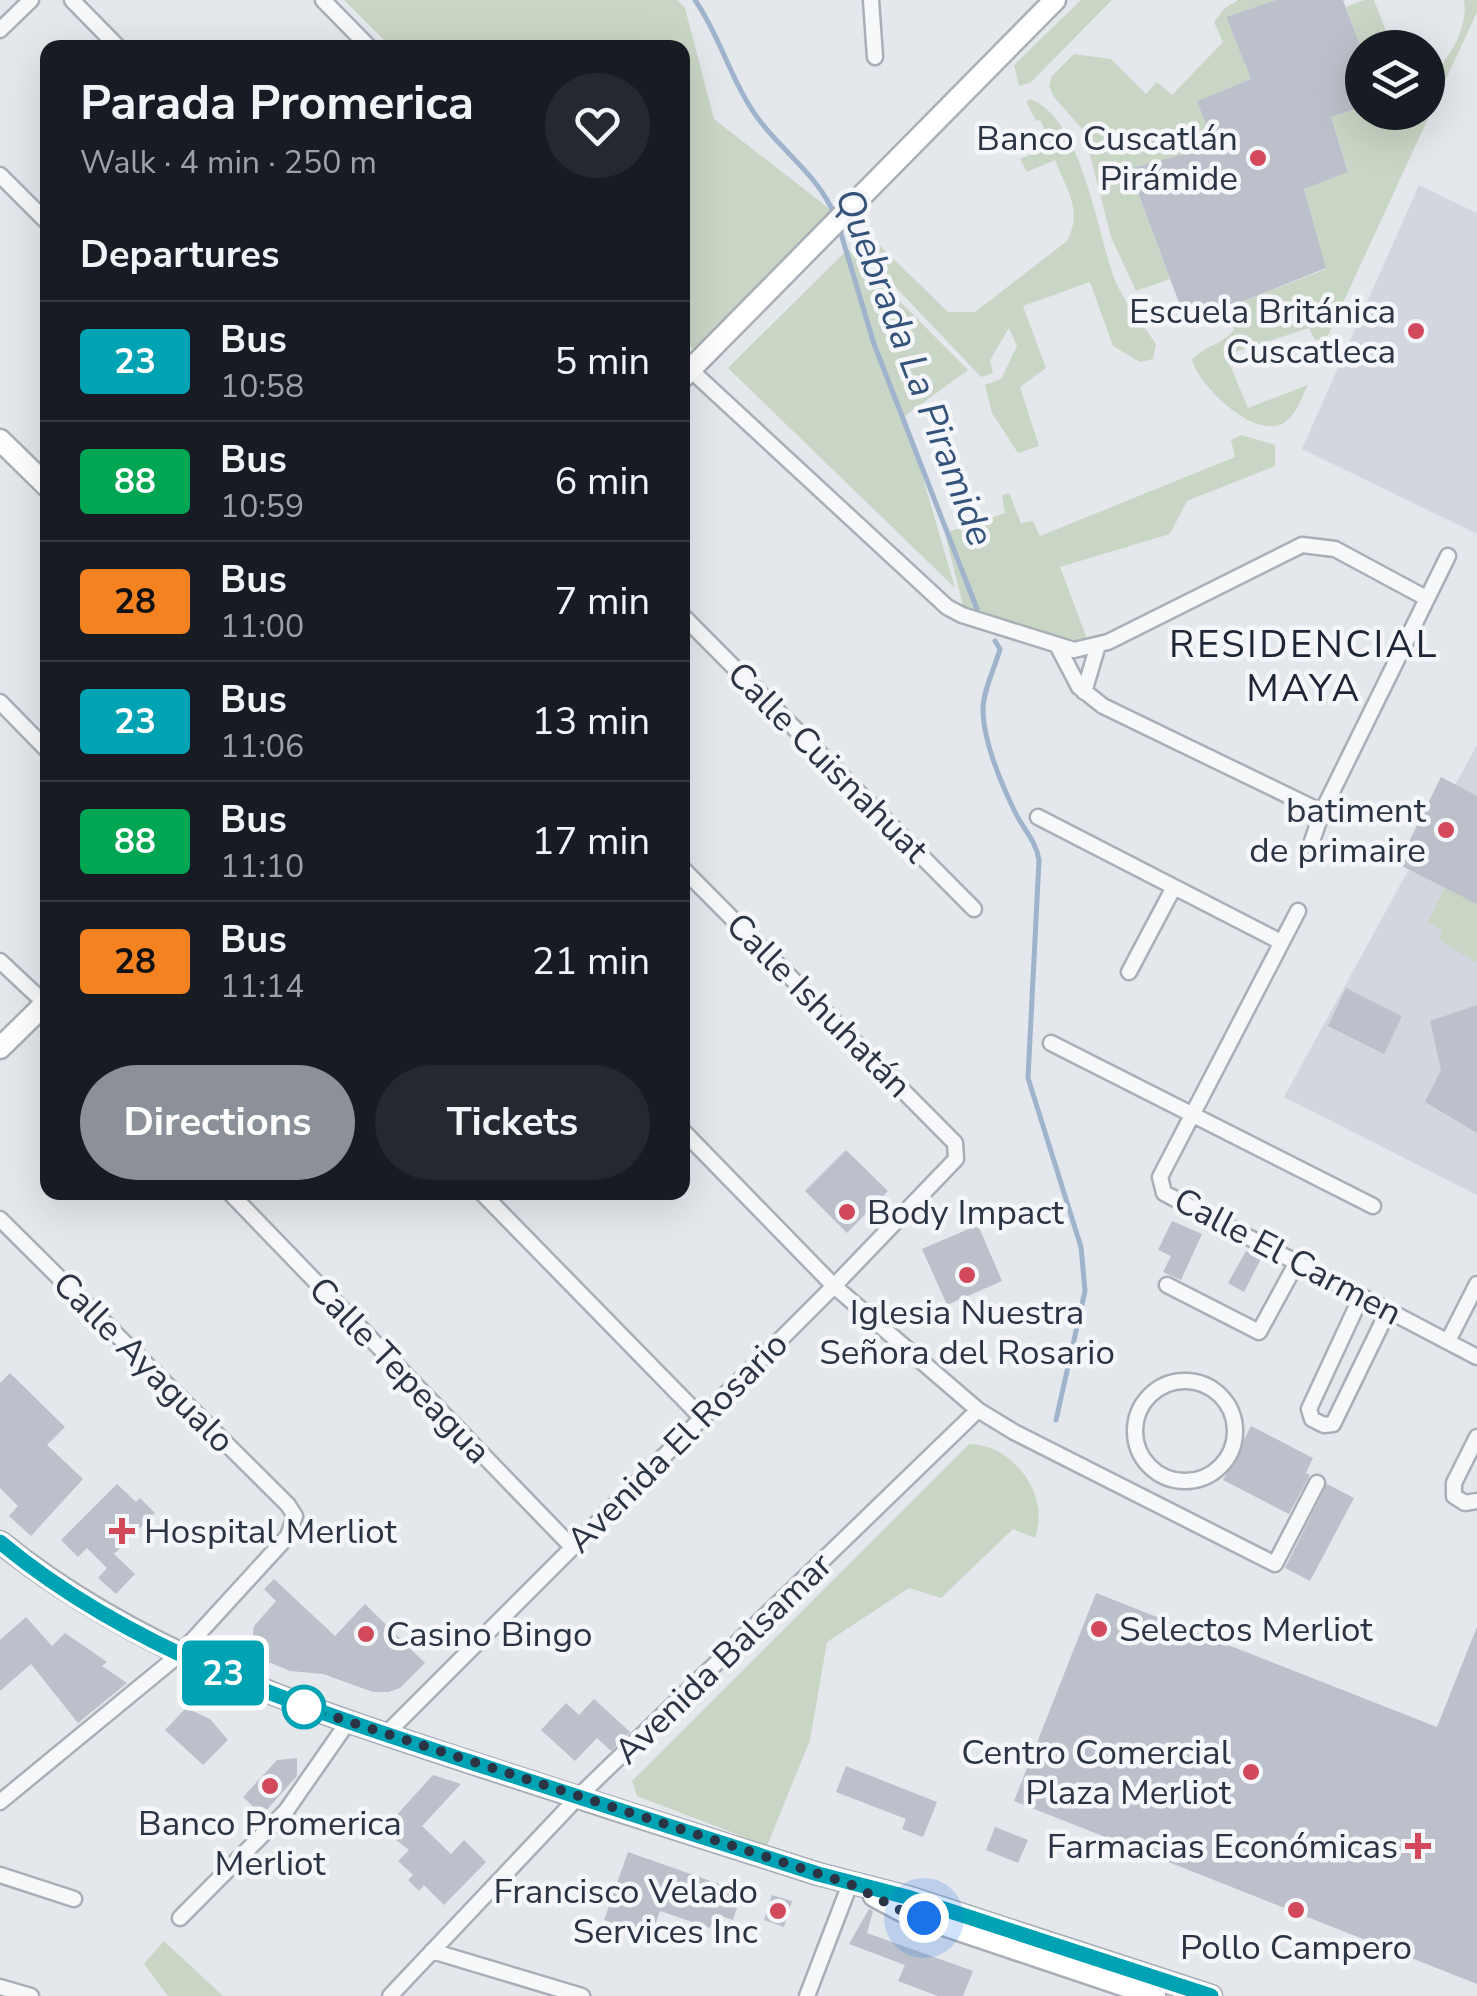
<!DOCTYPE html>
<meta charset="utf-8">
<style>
:root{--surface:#171b24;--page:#242831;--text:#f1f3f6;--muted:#9ea1a6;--line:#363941;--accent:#8c9099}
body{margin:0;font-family:"Nunito Sans",sans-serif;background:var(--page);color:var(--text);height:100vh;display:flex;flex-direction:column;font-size:38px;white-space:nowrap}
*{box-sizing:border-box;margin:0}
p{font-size:32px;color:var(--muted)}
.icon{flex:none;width:55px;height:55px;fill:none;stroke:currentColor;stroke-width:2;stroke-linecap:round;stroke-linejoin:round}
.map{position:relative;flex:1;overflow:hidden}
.panel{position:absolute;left:40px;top:40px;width:650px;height:1160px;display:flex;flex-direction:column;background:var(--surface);border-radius:20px;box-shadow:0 10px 40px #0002}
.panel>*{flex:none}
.badge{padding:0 20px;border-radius:8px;font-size:35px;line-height:65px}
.controls{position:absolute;left:1345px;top:30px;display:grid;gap:20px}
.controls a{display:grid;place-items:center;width:100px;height:100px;border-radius:50%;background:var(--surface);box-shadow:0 10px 40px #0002;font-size:50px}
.you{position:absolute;width:50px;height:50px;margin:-25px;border:8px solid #fff;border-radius:50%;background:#1a73e8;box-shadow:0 0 0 15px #1a73e833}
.map>.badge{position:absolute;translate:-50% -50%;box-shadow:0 0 0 5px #fff}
h2{padding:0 40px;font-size:38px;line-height:90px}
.round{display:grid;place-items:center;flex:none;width:105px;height:105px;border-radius:52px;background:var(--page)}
.summary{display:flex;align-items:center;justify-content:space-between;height:170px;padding:0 40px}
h1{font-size:48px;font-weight:700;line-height:75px}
.primary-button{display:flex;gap:20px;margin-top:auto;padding:20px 40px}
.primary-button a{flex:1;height:115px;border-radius:60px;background:var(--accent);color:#fff;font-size:40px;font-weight:700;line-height:115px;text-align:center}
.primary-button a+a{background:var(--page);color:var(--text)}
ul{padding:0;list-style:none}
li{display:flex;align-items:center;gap:30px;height:120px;padding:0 40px;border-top:2px solid var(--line)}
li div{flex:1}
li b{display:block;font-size:38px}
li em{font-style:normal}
li .badge{min-width:110px;font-weight:700;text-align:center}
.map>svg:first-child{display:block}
.built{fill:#d2d6de}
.green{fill:#c9d6c5}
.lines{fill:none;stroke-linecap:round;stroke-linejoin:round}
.stream{stroke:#9fb4cc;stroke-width:5}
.building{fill:#bbc0ca}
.street-casing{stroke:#a9aeb7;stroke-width:19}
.secondary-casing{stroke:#a9aeb7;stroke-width:25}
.street{stroke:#f7f8fa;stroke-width:14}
.secondary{stroke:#fff;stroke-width:20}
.line-casing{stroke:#fff;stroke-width:22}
.line{stroke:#00a3b4;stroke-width:15}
.walk{stroke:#2b3445;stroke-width:10;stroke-dasharray:0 18}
.poi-dot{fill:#d1495b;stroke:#f4f6f9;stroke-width:4}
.stop-dot{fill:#fff;stroke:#00a3b4;stroke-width:5}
.labels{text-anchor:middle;stroke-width:9;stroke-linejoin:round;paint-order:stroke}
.poi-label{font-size:35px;fill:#2b3445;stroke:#f4f6f9;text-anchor:end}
.street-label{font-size:35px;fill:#2b3445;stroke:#f4f6f9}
.water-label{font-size:38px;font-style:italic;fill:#34527a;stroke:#f4f6f9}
.neighbourhood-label{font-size:38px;letter-spacing:2.5px;fill:#1d2536;stroke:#f4f6f9}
</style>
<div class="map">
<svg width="1477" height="1996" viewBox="0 0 1477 1996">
<rect width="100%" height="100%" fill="#e4e7ec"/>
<path class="built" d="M 1419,185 L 1477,213 L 1477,534 L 1302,449 Z
M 1477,745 L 1477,1195 L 1284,1097 Z"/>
<path class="green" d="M 344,0 L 677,0 L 685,8 L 714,119 L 831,210 L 693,349 L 682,339 L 682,48 L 391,47 Z
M 1081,0 L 1112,0 L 1030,83 L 1019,86 L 1014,65 Z
M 1238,0 L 1276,0 L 1226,17 L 1251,79 L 1197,101 L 1214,146 L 1129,170 L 1170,279 L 1136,291 L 1111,237 L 1084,131 L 1054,97 L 1049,86 L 1052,76 L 1074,54 L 1111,59 L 1146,94 L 1157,82 L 1172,95 L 1223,42 L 1214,22 L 1225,8 Z
M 1364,0 L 1374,0 L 1392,47 L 1362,48 L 1362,50 L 1346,7 Z
M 1464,0 L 1477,0 L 1477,12 L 1326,340 L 1315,340 L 1309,328 L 1232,353 L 1235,363 L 1230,365 L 1248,408 L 1308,385 C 1301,398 1296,417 1282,424 C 1253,438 1199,386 1192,360 C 1203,346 1222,345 1234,330 L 1229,307 L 1326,269 L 1304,189 L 1348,171 L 1331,117 L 1362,107 L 1362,112 L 1428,112 L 1428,76 C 1449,64 1469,24 1464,0 Z
M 1030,99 C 1081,117 1097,230 1114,278 C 1123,301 1142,323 1156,344 L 1153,359 L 1140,362 L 1113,346 L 1090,282 L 1023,306 L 1046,368 L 1020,387 L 1039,446 L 1018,453 L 992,413 L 985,385 L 1001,379 L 1017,346 L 1009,328 L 990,360 L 993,373 L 981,377 L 850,239 L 862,228 L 948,312 L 975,312 L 1067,241 C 1083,211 1067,190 1055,160 L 1027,172 L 1020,159 L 1052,146 L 1040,120 L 1036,121 L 1026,102 Z
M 848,249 L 968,370 L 905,416 L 955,588 L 728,368 Z
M 1241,435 L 1275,445 L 1275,466 L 1187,501 L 1170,534 L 1060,567 L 1089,644 L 964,610 L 945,533 L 1005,513 L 1002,495 L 1009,493 L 1021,523 L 1033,521 L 1040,536 L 1235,457 L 1231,440 Z
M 1450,877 L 1477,891 L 1477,963 L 1439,939 L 1443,930 L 1428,922 Z
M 969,1444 C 1013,1444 1051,1495 1035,1538 L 1013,1529 L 941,1598 L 909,1588 L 827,1642 L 810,1740 L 767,1846 L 637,1796 L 632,1781 Z
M 164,1941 L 223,1996 L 168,1996 L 144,1964 Z"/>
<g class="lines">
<path class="stream" d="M 695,0 C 718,33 728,71 749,105 C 774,147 817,171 835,216
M 839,227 L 874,344 L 977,609
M 995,641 L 1000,649 C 995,667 983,691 983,709 C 983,742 1001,783 1015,812 C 1024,830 1036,841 1039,860 L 1028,1078 L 1081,1247 L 1085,1291 L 1056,1420"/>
</g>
<path class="building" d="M 1276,0 L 1343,0 L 1362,50 L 1362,107 L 1331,117 L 1348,172 L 1304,189 L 1326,268 L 1187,324 L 1129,169 L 1214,146 L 1197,101 L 1251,79 L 1226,17 Z
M 1441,777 L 1477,796 L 1477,904 L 1398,864 Z
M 1346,988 L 1402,1016 L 1384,1054 L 1328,1026 Z
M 1477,1005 L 1477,1133 L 1425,1102 L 1441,1070 L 1430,1021 Z
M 846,1150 L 888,1191 L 847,1233 L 805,1191 Z
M 1172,1221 L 1202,1234 L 1181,1280 L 1163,1272 L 1171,1256 L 1158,1250 Z
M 978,1225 L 1002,1281 L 947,1305 L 922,1249 Z
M 1246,1251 L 1261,1259 L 1244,1292 L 1228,1283 Z
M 10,1373 L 65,1427 L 47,1445 L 83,1479 L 31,1536 L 9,1516 L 18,1506 L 0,1488 L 0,1383 Z
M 1251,1426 L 1313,1458 L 1306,1473 L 1310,1475 L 1289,1514 L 1223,1480 Z
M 117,1484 L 136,1502 L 140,1498 L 155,1513 L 114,1554 L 135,1574 L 116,1594 L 98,1578 L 107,1568 L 87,1548 L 78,1557 L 61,1540 Z
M 1327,1484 L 1354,1498 L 1310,1581 L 1285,1568 Z
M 274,1579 L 335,1636 L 365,1604 L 425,1663 L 400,1688 L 388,1692 L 373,1692 L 323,1674 L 290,1671 L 261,1659 L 252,1644 L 254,1626 L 276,1601 L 264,1589 Z
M 1096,1593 L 1437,1727 L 1477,1627 L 1477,1984 L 1014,1801 Z
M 26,1617 L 52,1646 L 65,1633 L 107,1662 L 102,1666 L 127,1683 L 78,1723 L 31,1664 L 0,1691 L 0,1640 Z
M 594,1699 L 630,1732 L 611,1751 L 597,1738 L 575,1761 L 541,1730 L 566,1703 L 579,1715 Z
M 186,1708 L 210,1719 L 228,1740 L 203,1765 L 165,1730 Z
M 297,1758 L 297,1776 L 262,1815 L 243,1797 L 277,1760 Z
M 846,1766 L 937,1802 L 923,1837 L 902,1829 L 906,1819 L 836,1792 Z
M 433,1775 L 461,1784 L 422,1826 L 451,1854 L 464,1840 L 486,1862 L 444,1905 L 424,1885 L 419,1891 L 408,1880 L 413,1875 L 398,1861 L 409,1850 L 383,1830 Z
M 995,1827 L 1028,1840 L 1018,1863 L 986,1850 Z
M 628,1852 L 742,1892 L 733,1920 L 715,1914 L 710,1928 L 660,1911 L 651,1936 L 604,1920 Z
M 772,1895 L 792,1901 L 784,1927 L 764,1920 Z
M 869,1909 L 873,1911 L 867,1933 L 973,1971 L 963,1996 L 938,1996 L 898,1981 L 905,1965 L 849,1944 Z"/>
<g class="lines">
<g class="street-casing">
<path id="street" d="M 72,0 L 119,48
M 323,0 L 370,48
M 871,0 L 875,57
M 0,30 L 31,0
M 0,175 L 48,223
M 682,362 L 947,607 L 962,615 L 1074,650 L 1108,642 L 1302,545 L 1335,549 L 1426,598
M 682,615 L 974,909
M 1058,647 L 1079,687 L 1103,706 L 1322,812
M 1084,692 L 1098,645
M 0,702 L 48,751
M 1038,817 L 1281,942
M 1311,844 L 1322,812 L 1448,556
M 1298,911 L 1160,1177 L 1164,1193 L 1477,1357
M 0,961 L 48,1006
M 1129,972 L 1174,887
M 1051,1043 L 1373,1206
M 682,1130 L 834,1286 L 978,1410 L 1014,1432 L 1275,1564 L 1317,1483
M 229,1192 L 572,1547
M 481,1192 L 701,1417
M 0,1219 L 288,1505 L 295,1516 L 288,1536 L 180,1654 L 0,1802
M 1167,1285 L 1259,1332 L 1296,1264
M 1361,1297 L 1309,1409 L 1312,1419 L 1324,1425 L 1333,1424 L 1388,1311
M 1448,1341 L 1477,1284
M1135 1431a50 50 0 1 1 100 0a50 50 0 1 1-100 0Z
M 1477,1437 L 1454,1483 L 1454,1496 L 1465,1503 L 1477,1501
M 385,1735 L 834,1286 L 956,1159 L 955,1143 L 682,868
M 0,1875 L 74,1899
M 180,1918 L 286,1811 L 348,1722
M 432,1951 L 582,1996
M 0,1987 L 31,1996
M 390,1996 L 578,1797 L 978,1410
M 807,1996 L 850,1884"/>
</g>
<g class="secondary-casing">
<path id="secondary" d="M 682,378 L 1055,0
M 0,440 L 48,487
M 0,1048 L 48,1001
M 0,1542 C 140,1655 310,1710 478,1765 C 591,1802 705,1838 818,1874 L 907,1897 L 1211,1996
M 874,1896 L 902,1911 L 1155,1996"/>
</g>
<use href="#street" class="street"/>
<use href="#secondary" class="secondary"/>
</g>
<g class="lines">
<g class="line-casing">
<path id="line" d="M 0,1542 C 133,1653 302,1707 464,1760 C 582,1799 700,1836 818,1874 L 907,1897 L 1211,1996"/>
</g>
<use href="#line" class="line"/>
<path class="walk" d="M 304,1707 L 850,1884 L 902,1911 L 924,1918"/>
</g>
<g class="poi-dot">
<circle cx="1258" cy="158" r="10"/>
<circle cx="1416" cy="331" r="10"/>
<circle cx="1446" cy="830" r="10"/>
<circle cx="847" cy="1212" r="10"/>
<circle cx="967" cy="1275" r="10"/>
<path d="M117 1516h10v10h10v10h-10v10h-10v-10h-10v-10h10z"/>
<circle cx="1099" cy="1629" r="10"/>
<circle cx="366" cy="1634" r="10"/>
<circle cx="1251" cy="1772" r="10"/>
<circle cx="270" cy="1786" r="10"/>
<path d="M1413 1831h10v10h10v10h-10v10h-10v-10h-10v-10h10z"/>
<circle cx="1296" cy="1910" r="10"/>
<circle cx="778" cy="1911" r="10"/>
</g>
<circle class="stop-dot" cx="304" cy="1707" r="20"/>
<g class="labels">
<g class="poi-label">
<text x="1238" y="150">Banco Cuscatlán<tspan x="1238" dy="40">Pirámide</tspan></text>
<text x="1396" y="323">Escuela Británica<tspan x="1396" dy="40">Cuscatleca</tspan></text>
<text x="1426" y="822">batiment<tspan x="1426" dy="40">de primaire</tspan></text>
<text x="867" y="1224" text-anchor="start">Body Impact</text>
<text x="967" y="1324" text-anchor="middle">Iglesia Nuestra<tspan x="967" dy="40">Señora del Rosario</tspan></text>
<text x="144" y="1543" text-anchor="start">Hospital Merliot</text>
<text x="1119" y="1641" text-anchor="start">Selectos Merliot</text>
<text x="386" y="1646" text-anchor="start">Casino Bingo</text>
<text x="1231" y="1764">Centro Comercial<tspan x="1231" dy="40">Plaza Merliot</tspan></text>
<text x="270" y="1835" text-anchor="middle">Banco Promerica<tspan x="270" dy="40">Merliot</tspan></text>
<text x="1398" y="1858">Farmacias Económicas</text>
<text x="758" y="1903">Francisco Velado<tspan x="758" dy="40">Services Inc</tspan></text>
<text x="1296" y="1959" text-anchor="middle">Pollo Campero</text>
</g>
<g class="street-label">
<text transform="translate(828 762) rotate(45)" y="12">Calle Cuisnahuat</text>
<text transform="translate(819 1005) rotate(45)" y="12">Calle Ishuhatán</text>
<text transform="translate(1288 1256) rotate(28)" y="12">Calle El Carmen</text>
<text transform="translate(144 1362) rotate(45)" y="12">Calle Ayagualo</text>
<text transform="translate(400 1370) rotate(46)" y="12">Calle Tepeagua</text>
<text transform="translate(677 1442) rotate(-45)" y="12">Avenida El Rosario</text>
<text transform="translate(723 1658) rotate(-44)" y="12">Avenida Balsamar</text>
</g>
<g class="water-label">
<text transform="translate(915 367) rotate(69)" y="13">Quebrada La Piramide</text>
</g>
<g class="neighbourhood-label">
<text x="1304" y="657">RESIDENCIAL<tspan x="1304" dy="44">MAYA</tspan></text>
</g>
</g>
</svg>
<div class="controls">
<a><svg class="icon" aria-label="layers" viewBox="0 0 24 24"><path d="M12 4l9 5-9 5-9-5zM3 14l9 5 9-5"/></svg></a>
</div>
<div class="you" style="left:924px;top:1918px"></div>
<b class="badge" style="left:223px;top:1673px;background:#00a3b4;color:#fff">23</b>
<section class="panel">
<div class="summary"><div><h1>Parada Promerica</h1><p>Walk · 4 min · 250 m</p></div><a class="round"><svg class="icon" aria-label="heart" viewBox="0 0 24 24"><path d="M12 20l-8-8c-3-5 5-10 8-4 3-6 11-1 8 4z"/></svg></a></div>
<h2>Departures</h2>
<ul>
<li><span class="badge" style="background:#00a3b4;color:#fff">23</span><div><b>Bus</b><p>10:58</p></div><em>5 min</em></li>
<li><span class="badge" style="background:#00a651;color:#fff">88</span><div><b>Bus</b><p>10:59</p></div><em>6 min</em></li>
<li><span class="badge" style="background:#f58220;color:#111">28</span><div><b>Bus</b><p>11:00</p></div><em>7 min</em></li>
<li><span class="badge" style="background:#00a3b4;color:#fff">23</span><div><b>Bus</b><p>11:06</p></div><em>13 min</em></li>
<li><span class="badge" style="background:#00a651;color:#fff">88</span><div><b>Bus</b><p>11:10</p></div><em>17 min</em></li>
<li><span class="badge" style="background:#f58220;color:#111">28</span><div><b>Bus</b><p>11:14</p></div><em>21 min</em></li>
</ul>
<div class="primary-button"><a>Directions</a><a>Tickets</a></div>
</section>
</div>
